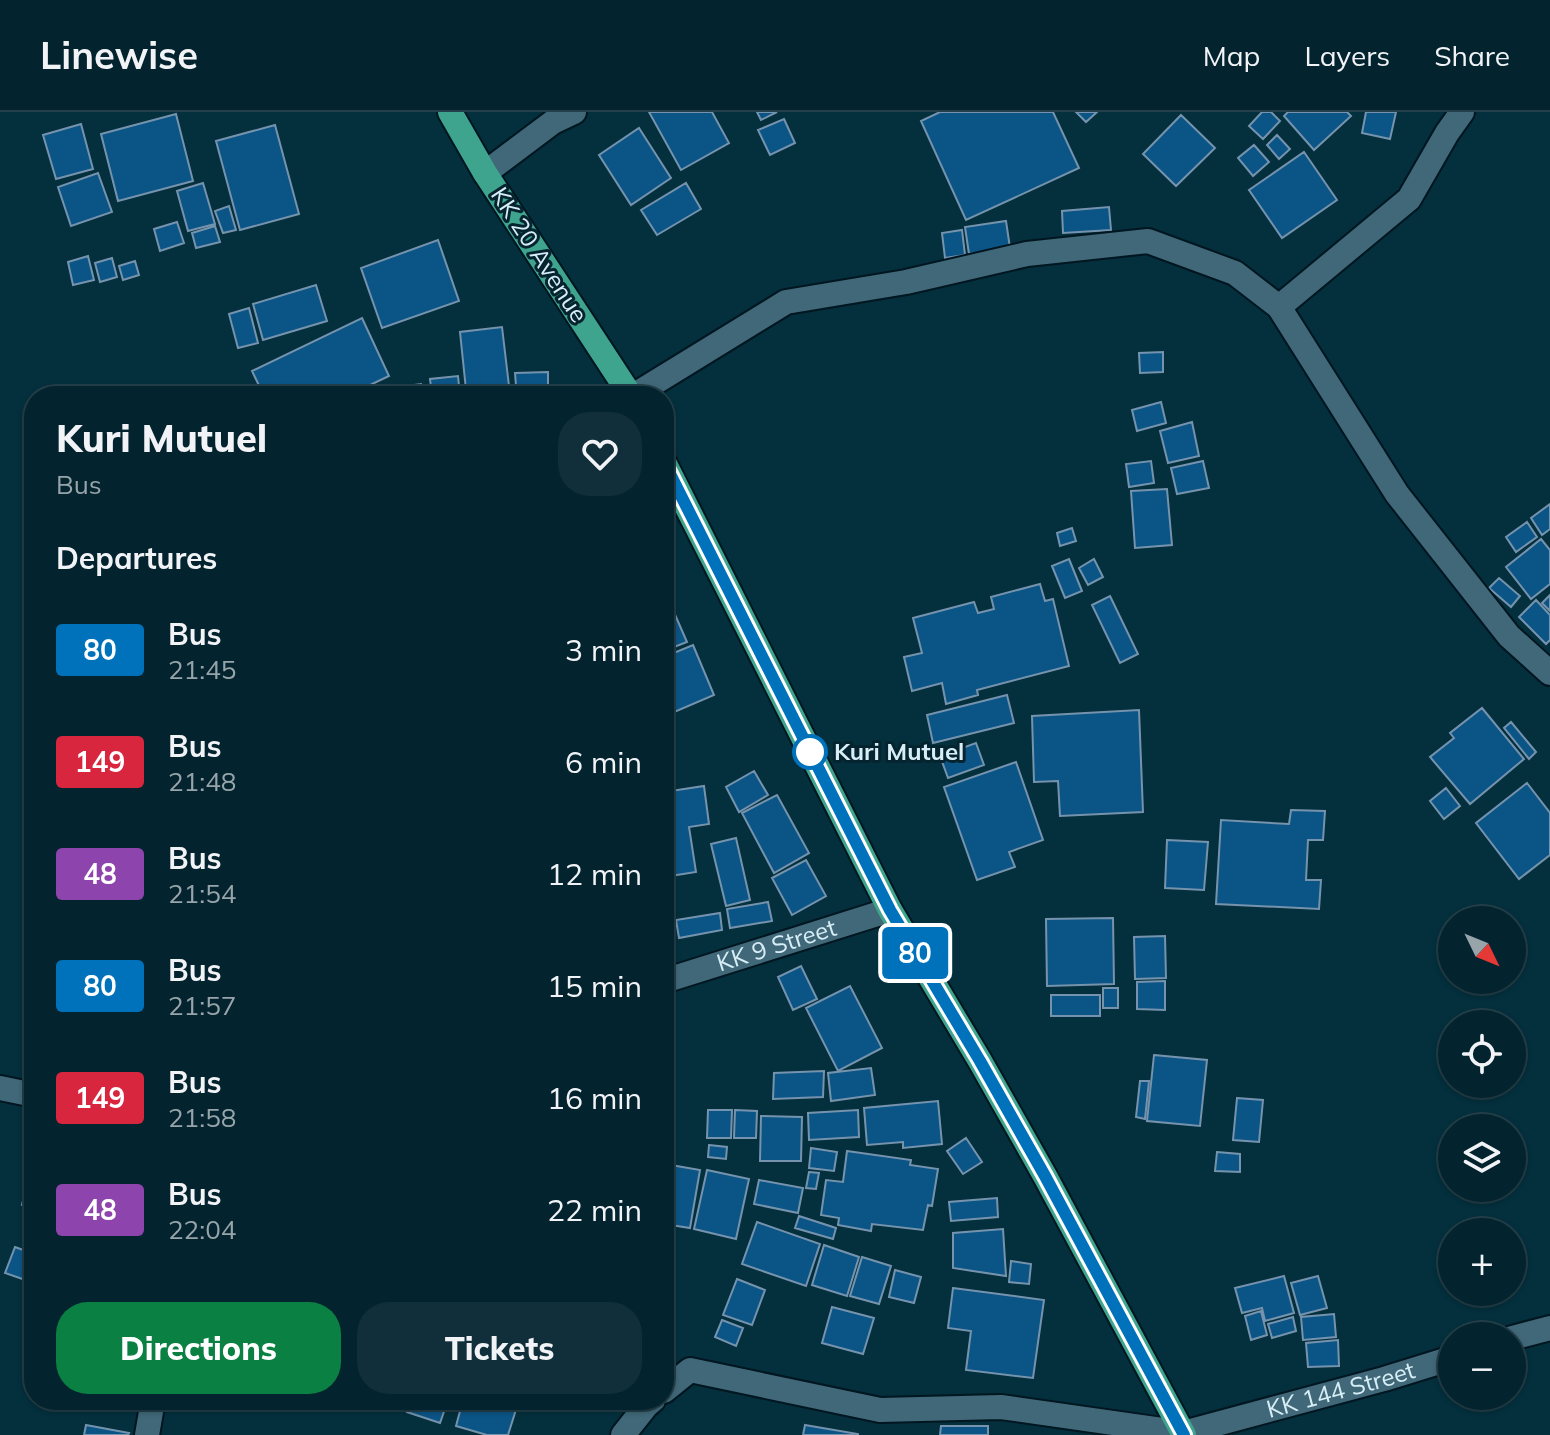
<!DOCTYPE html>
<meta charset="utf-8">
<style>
:root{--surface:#03232e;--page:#112f3a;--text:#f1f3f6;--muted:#97a4aa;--line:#24404a;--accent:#0b8043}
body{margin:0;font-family:Mulish,sans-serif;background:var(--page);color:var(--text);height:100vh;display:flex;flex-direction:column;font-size:30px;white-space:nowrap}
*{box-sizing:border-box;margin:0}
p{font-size:26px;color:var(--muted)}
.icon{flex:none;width:44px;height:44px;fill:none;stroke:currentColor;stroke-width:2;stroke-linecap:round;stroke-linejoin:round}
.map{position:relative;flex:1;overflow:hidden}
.details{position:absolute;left:24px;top:274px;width:650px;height:1024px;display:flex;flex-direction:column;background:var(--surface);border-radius:32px;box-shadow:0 2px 6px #0004,0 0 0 2px var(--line)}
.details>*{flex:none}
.badge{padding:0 16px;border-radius:6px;font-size:28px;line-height:52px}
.needle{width:52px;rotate:133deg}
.controls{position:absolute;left:1438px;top:794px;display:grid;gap:16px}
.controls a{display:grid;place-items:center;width:88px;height:88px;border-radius:50%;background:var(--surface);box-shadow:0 2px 6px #0004,0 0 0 2px var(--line);font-size:40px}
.map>.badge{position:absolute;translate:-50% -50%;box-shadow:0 0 0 4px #fff}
h2{padding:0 32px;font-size:30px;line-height:72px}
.round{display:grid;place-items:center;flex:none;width:84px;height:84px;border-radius:32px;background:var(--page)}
.headline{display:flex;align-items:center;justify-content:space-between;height:136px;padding:0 32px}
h1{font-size:38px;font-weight:800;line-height:60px}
.primary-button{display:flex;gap:16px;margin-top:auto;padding:16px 32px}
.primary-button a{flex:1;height:92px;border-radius:32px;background:var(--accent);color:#fff;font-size:32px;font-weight:800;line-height:92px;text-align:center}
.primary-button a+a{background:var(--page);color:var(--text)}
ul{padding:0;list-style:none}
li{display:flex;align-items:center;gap:24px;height:112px;padding:0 32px}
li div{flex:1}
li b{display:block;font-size:30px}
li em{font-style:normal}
li .badge{min-width:88px;font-weight:700;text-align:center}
header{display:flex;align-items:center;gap:48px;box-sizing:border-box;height:112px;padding:0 40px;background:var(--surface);border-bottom:2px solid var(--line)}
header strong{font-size:38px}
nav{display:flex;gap:44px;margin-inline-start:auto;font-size:28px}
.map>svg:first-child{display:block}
.building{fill:#0b5486;stroke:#7593ad;stroke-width:2}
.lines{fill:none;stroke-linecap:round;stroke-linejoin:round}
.minor-casing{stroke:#001621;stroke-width:28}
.major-casing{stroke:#001621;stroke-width:28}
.minor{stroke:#406878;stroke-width:24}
.major{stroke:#3fa48e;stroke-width:24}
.line-casing{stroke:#fff;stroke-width:18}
.line{stroke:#0072bc;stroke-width:12}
.stop-dot{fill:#fff;stroke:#0072bc;stroke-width:4}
.labels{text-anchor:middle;stroke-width:6;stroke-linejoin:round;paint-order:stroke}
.street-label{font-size:24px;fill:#d8eef7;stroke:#05242f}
.stop-label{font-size:24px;font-weight:bold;fill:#d8eef7;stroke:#05242f;text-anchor:start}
</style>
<header>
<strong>Linewise</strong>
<nav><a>Map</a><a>Layers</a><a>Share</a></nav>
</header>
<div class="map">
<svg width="1550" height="1323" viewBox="0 0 1550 1323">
<rect width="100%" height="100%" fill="#042f3d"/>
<path class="building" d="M 649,0 L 712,0 L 729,31 L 681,58 Z
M 757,0 L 777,0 L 761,8 Z
M 940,0 L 1053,0 L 1079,56 L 966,108 L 921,9 Z
M 1076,0 L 1097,0 L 1086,10 Z
M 1262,0 L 1271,0 L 1280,9 L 1263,27 L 1249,14 Z
M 1288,0 L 1347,0 L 1351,4 L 1314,38 L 1284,4 Z
M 1366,0 L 1396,0 L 1390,27 L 1362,21 Z
M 176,2 L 193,69 L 118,89 L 101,22 Z
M 1181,3 L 1215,36 L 1176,74 L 1143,42 Z
M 784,7 L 795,31 L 770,43 L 758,18 Z
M 81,12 L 93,57 L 56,67 L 43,23 Z
M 275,13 L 299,102 L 240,118 L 216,29 Z
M 639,16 L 671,66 L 631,93 L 599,43 Z
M 1277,23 L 1290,37 L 1279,47 L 1267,33 Z
M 1254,33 L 1269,50 L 1253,64 L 1238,46 Z
M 1304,40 L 1337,88 L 1282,126 L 1249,78 Z
M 98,61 L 112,100 L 71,114 L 58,75 Z
M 203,71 L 215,112 L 188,119 L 177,79 Z
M 686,71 L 701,97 L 657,123 L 641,98 Z
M 229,94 L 236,118 L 223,121 L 215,99 Z
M 1109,95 L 1111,118 L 1063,121 L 1062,99 Z
M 1006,109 L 1010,136 L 969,142 L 965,115 Z
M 177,110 L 184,131 L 160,139 L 154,117 Z
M 215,114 L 220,130 L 196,136 L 192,121 Z
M 962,118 L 965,143 L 945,146 L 942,121 Z
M 438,128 L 459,189 L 382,216 L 361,156 Z
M 88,144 L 94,168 L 73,173 L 68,150 Z
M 112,146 L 117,165 L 100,170 L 95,151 Z
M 135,149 L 139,163 L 123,168 L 119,154 Z
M 316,173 L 327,209 L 263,228 L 253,192 Z
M 249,196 L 258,231 L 238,236 L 229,202 Z
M 362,206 L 389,264 L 347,284 L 308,284 L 303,274 L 282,284 L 264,284 L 252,259 Z
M 502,215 L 509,274 L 466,278 L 460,220 Z
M 1163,240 L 1163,260 L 1140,261 L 1139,241 Z
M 548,260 L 548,273 L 516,274 L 515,261 Z
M 458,264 L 460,284 L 432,284 L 430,267 Z
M 421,272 L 423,284 L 398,284 L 397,275 Z
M 1161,290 L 1166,311 L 1137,319 L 1132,298 Z
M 1192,310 L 1199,344 L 1168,351 L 1160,319 Z
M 1151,349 L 1154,371 L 1129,375 L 1126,352 Z
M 1203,349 L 1209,376 L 1177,382 L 1171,356 Z
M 1167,377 L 1172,433 L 1135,436 L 1131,379 Z
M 1550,392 L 1550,417 L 1542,423 L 1531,406 Z
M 1527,410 L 1537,425 L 1516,440 L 1506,425 Z
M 1072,416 L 1076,429 L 1060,434 L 1057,421 Z
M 1541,427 L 1550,438 L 1550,472 L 1531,487 L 1506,455 Z
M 1069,447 L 1082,479 L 1065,486 L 1052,454 Z
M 1094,447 L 1103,465 L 1088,473 L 1079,456 Z
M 1499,466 L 1520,484 L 1511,495 L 1489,476 Z
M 1040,472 L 1045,489 L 1053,487 L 1069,554 L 977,578 L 978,583 L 946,592 L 942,571 L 912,579 L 904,545 L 922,541 L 913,506 L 974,490 L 978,501 L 994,497 L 991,485 Z
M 1550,483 L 1550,499 L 1542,491 Z
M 1110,484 L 1138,542 L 1120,551 L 1092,493 Z
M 1536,488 L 1550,503 L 1550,528 L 1546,532 L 1519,505 Z
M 673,498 L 687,530 L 664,539 L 664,502 Z
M 693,533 L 714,583 L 672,601 L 664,582 L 664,545 Z
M 1007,583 L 1014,611 L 933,631 L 927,603 Z
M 1482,596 L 1524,647 L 1470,692 L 1430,645 L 1454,626 L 1450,621 Z
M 1139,598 L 1143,700 L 1060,704 L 1058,669 L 1034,670 L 1032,604 Z
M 1511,610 L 1536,640 L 1529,647 L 1504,616 Z
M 976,631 L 984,653 L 948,666 L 940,644 Z
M 1016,650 L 1043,728 L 1009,740 L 1015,755 L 977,768 L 944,675 Z
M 754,659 L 768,683 L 739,700 L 726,675 Z
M 1527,671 L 1550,701 L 1550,743 L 1519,767 L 1476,711 Z
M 704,674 L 709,712 L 689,715 L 696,760 L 664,765 L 664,680 Z
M 1446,676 L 1460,694 L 1444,707 L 1430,689 Z
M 777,683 L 809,741 L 774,761 L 742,701 Z
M 1291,698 L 1325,699 L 1323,728 L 1308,728 L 1306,768 L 1321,768 L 1319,797 L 1216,792 L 1221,708 L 1289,712 Z
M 736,726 L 750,788 L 726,794 L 711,732 Z
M 1167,728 L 1208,730 L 1204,778 L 1165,776 Z
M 806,748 L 826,784 L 792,803 L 772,766 Z
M 768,790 L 772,809 L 730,816 L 727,797 Z
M 720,801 L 722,818 L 679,826 L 676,808 Z
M 1113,806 L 1114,872 L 1047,874 L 1046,807 Z
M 1165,824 L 1166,866 L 1135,867 L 1134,825 Z
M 801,854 L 817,887 L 793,898 L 778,865 Z
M 1165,869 L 1165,898 L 1137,897 L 1137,870 Z
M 850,874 L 882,936 L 838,959 L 806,896 Z
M 1103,876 L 1118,876 L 1118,896 L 1103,896 Z
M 1051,883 L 1100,883 L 1100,904 L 1051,904 Z
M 1154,943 L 1207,948 L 1200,1014 L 1147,1009 Z
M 871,956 L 875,983 L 831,989 L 828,961 Z
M 824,959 L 823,985 L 773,987 L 774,961 Z
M 1140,969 L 1149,969 L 1145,1007 L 1136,1005 Z
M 1237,986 L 1263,988 L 1259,1030 L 1233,1028 Z
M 938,989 L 942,1032 L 903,1036 L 903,1030 L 867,1033 L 864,996 Z
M 708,998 L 732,998 L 731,1026 L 707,1026 Z
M 735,998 L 757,999 L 756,1026 L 734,1026 Z
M 858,998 L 859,1025 L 809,1028 L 808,1001 Z
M 761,1004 L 802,1005 L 801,1049 L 760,1049 Z
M 966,1026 L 982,1050 L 963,1062 L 947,1039 Z
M 709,1033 L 727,1035 L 726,1047 L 708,1045 Z
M 811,1036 L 837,1040 L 834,1059 L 809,1056 Z
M 847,1039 L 911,1048 L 910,1053 L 938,1057 L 932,1094 L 928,1093 L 923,1118 L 872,1112 L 871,1119 L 838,1113 L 839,1106 L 821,1103 L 826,1068 L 843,1070 Z
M 1217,1040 L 1240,1042 L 1240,1060 L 1215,1059 Z
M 33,1044 L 34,1044 L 34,1095 L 22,1093 Z
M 671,1053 L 700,1058 L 690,1116 L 664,1112 L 664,1089 Z
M 707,1058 L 749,1067 L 736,1127 L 694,1117 Z
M 809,1060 L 819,1061 L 816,1077 L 806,1076 Z
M 759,1068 L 803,1076 L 798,1101 L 754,1092 Z
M 997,1086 L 998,1105 L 951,1109 L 949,1090 Z
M 799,1104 L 836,1116 L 833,1127 L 795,1116 Z
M 757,1110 L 820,1132 L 806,1174 L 742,1152 Z
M 1003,1117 L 1006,1164 L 953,1156 L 953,1121 Z
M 824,1133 L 859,1145 L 847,1184 L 812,1173 Z
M 15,1135 L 34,1142 L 34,1171 L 5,1161 Z
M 862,1145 L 891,1154 L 879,1192 L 850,1184 Z
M 1011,1149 L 1031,1152 L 1029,1172 L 1009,1170 Z
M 895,1158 L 921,1165 L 914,1191 L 889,1185 Z
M 1284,1164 L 1294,1201 L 1265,1209 L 1262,1196 L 1242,1201 L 1235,1176 Z
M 1318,1164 L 1327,1196 L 1300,1203 L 1291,1171 Z
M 737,1167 L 765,1178 L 752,1213 L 723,1203 Z
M 953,1176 L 1044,1188 L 1033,1266 L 966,1258 L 971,1219 L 948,1216 Z
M 832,1195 L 874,1206 L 863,1242 L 822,1231 Z
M 1261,1199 L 1267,1223 L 1251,1228 L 1245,1204 Z
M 1334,1202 L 1336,1225 L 1303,1228 L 1301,1205 Z
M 1293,1205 L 1296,1219 L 1272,1226 L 1268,1212 Z
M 722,1208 L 743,1216 L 736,1234 L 715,1225 Z
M 1338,1228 L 1339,1254 L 1308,1255 L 1306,1231 Z
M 411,1288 L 448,1288 L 440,1311 L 407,1300 Z
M 463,1288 L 482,1293 L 483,1288 L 519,1288 L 508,1323 L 487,1323 L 456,1314 Z
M 86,1313 L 129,1321 L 128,1323 L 84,1323 Z
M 805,1313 L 858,1322 L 858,1323 L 803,1323 Z
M 941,1314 L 988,1314 L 988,1323 L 940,1323 Z"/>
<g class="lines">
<g class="minor-casing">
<g id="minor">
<path d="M 485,61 L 553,10 L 574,0"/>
<path d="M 1279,195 L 1397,382 L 1509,524 L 1550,561"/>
<path d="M 633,284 L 786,190 L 906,170 L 1027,142 L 1148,129 L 1235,161 L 1279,195 L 1409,87 L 1447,21 L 1462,0"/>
<path id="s1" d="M 664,869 L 890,798"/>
<path d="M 0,976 L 34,983"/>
<path d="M 1512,1226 L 1550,1216"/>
<path id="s2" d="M 664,1279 L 690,1258 L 880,1298 L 1001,1295 L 1183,1321 L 1384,1267 L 1452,1246"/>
<path d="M 147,1323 L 153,1288"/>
<path d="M 623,1323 L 646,1294 L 653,1288"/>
</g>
</g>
<g class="major-casing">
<path id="major" d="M 450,0 L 485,61 L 631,284
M 664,350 L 890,798 L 980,949 L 1045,1064 L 1184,1323"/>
</g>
<use href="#minor" class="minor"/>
<use href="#major" class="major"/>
</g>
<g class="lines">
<g class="line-casing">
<path id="line" d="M 664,350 L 890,798 L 980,949 L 1045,1064 L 1184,1323"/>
</g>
<use href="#line" class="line"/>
</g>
<circle class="stop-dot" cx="810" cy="640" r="16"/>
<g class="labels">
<g class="street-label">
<text transform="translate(539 143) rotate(57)" y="8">KK 20 Avenue</text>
<text dy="8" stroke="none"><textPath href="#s1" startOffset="118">KK 9 Street</textPath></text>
<text dy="8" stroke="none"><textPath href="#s2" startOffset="696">KK 144 Street</textPath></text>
</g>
<g class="stop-label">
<text x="834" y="648">Kuri Mutuel</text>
</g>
</g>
</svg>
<div class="controls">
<a><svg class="needle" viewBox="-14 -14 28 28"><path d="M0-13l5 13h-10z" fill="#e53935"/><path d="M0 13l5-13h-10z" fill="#97a4aa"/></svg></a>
<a><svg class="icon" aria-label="locate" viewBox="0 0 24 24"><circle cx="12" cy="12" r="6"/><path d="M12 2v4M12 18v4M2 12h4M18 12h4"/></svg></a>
<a><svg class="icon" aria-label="layers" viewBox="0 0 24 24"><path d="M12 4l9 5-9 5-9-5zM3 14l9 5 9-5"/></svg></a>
<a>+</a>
<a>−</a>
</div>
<b class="badge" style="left:915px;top:841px;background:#0072bc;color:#fff">80</b>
<section class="details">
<div class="headline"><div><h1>Kuri Mutuel</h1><p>Bus</p></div><a class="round"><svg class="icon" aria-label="heart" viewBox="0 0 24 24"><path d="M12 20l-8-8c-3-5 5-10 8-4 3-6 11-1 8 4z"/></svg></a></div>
<h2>Departures</h2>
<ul>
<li><span class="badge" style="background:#0072bc;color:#fff">80</span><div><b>Bus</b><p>21:45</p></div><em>3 min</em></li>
<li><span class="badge" style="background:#d7263d;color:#fff">149</span><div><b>Bus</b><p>21:48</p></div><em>6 min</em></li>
<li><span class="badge" style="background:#8e44ad;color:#fff">48</span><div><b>Bus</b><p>21:54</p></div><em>12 min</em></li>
<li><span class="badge" style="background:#0072bc;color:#fff">80</span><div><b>Bus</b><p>21:57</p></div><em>15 min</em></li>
<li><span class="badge" style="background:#d7263d;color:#fff">149</span><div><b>Bus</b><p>21:58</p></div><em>16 min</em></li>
<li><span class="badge" style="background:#8e44ad;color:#fff">48</span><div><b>Bus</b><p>22:04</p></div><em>22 min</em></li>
</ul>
<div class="primary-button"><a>Directions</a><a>Tickets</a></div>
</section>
</div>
